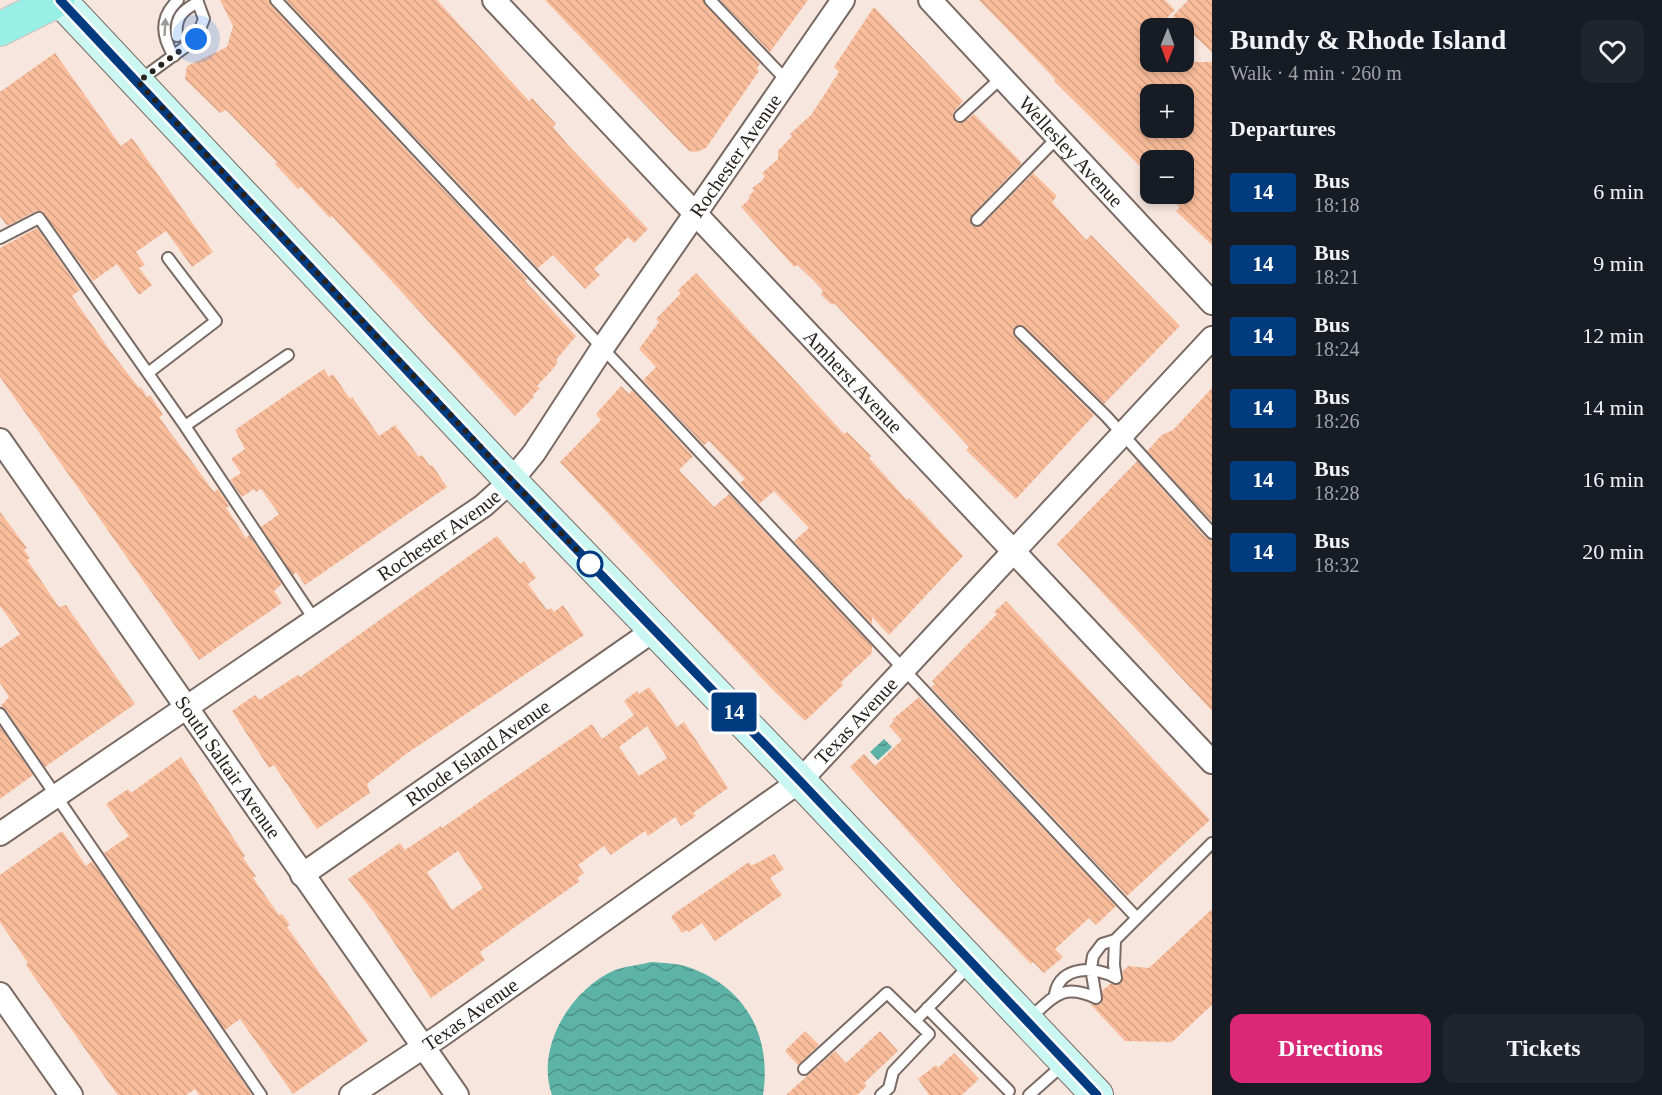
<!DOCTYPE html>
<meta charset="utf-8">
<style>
:root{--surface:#171b24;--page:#20242c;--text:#f1f3f6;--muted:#9ea1a6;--accent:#db2777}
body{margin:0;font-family:"Times New Roman",serif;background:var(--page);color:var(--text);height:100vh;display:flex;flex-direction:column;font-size:22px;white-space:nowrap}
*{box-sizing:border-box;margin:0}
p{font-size:20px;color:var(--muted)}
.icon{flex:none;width:33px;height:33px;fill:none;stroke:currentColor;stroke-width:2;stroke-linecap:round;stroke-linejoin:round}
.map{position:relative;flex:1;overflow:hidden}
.panel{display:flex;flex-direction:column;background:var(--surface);width:450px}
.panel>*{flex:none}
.badge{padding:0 12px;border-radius:4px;font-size:21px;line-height:39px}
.needle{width:39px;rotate:181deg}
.buttons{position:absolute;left:1140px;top:18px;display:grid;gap:12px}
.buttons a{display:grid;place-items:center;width:54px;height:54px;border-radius:12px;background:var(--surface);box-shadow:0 3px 9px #0003;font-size:30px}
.you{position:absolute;width:30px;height:30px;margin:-15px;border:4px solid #fff;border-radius:50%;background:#1a73e8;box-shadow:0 0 0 9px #1a73e833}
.map>.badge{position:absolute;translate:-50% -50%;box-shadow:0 0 0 3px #fff}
h2{padding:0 18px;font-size:22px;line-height:54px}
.round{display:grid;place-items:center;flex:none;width:63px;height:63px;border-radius:12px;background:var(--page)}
.summary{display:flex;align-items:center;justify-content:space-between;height:102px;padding:0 18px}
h1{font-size:28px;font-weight:700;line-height:45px}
.cta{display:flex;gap:12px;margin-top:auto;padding:12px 18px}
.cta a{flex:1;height:69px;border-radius:12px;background:var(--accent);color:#fff;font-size:24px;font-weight:700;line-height:69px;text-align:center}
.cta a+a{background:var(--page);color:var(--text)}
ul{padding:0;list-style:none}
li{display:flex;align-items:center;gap:18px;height:72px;padding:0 18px}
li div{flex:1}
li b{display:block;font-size:22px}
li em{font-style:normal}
li .badge{min-width:66px;font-weight:700;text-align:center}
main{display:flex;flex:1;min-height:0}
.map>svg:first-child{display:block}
.water{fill:url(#water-waves)}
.building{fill:url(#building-back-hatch);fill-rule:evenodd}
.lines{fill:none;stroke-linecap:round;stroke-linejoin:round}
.lane-casing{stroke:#796a63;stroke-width:14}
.street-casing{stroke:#796a63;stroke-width:26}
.secondary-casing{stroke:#796a63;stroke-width:34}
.primary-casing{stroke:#cbcac9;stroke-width:36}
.lane{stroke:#fff;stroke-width:10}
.street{stroke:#fff;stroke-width:22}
.secondary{stroke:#cbf7f2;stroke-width:32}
.primary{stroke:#97efe5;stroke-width:33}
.oneway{fill:#9e9c9a}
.line-casing{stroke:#fff;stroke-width:14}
.line{stroke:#003b80;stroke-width:9}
.walk{stroke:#28221f;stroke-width:6;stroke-dasharray:0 10.8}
.stop-dot{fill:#fff;stroke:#003b80;stroke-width:3}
.labels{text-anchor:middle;stroke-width:6;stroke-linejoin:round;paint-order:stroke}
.street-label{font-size:20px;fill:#28221f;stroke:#f7e6de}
</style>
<main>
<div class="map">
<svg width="1212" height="1095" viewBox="0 0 1212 1095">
<defs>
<pattern id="water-waves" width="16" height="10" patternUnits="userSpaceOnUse" patternTransform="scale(1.5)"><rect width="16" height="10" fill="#5eb3a7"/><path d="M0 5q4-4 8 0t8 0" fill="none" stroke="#4e9187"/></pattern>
<pattern id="building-back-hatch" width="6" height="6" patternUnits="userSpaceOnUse" patternTransform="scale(1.5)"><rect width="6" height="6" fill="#fabd9b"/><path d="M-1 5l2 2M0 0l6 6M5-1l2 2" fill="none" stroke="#d6a285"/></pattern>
</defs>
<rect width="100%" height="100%" fill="#f7e6de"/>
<path class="water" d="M 884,739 L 892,747 L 878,760 L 870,752 Z
M 651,962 C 663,963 677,963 688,967 C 746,987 772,1036 763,1095 L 552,1095 C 535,1047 571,989 615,970 C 626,966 640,965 651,962 Z"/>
<path class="building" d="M 220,0 L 269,0 L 271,5 L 527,279 L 525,281 L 576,336 L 556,360 L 558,362 L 553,369 L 537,386 L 540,388 L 532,396 L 534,397 L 515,416 L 332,216 L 330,218 L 301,187 L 298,189 L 275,164 L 277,162 L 226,110 L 220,113 L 185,79 L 187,66 L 227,47 L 233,26 Z
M 286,0 L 437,0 L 529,101 L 532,98 L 556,124 L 553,127 L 568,145 L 648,229 L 634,243 L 628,237 L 594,269 L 600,275 L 585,289 L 553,255 L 538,268 Z
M 545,0 L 703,0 L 760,64 L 757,68 L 759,71 L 706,148 L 696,152 L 689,151 Z
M 720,0 L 808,0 L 770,52 Z
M 979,0 L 1165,0 L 1175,10 L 1156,28 L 1150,28 L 1150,62 L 1212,62 L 1212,245 L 1176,211 L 1180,207 L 1165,194 L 1184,194 L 1184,160 L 1150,160 L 1150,176 L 1054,81 L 1055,79 ZM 1150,94 L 1184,94 L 1184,128 L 1150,128 Z
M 1188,0 L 1212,0 L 1212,52 L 1173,16 Z
M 874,7 L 963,101 L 953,113 L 955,121 L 962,123 L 974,114 L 1022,163 L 972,215 L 971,225 L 976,227 L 982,225 L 1033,173 L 1057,196 L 1052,202 L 1086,240 L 1091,235 L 1180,326 L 1104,404 L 1025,327 L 1019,325 L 1014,327 L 1015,337 L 1094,415 L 1016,499 L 966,450 L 969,447 L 956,433 L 834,303 L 832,305 L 821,295 L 823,291 L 813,280 L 797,265 L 794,267 L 741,207 L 750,198 L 748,197 L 754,191 L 752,188 L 762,181 L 765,176 L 762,173 L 778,159 L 778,151 L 792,136 L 790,134 L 811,115 L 823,97 L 839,72 L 834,67 Z
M 55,53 L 121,146 L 132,138 L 213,252 L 192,267 L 166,231 L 136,252 L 145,265 L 139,268 L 152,285 L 139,295 L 117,264 L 93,281 L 43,212 L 36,211 L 7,226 L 0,216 L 0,92 Z
M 37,228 L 80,290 L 72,296 L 111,352 L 139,388 L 141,387 L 147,397 L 150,395 L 163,415 L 159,417 L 214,492 L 218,489 L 229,506 L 226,508 L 235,521 L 246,538 L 249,535 L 282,584 L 274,591 L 282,603 L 199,660 L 0,377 L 0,248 Z
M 696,273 L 844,434 L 847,432 L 871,456 L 869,458 L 907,500 L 909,498 L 963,556 L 889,635 L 872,617 L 872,625 L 794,541 L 809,528 L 774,491 L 759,504 L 740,483 L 745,479 L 709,441 L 704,445 L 643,380 L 656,367 L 639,349 L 659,322 L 656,319 L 681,293 L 678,290 Z
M 324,369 L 329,377 L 333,374 L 350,399 L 352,397 L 379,436 L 395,425 L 419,457 L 422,455 L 430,466 L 432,465 L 447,487 L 305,585 L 296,572 L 293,575 L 261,527 L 279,514 L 261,489 L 256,492 L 254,489 L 242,497 L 230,480 L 241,473 L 231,459 L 245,449 L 235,430 Z
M 621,386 L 629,394 L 632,390 L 693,456 L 679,470 L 714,507 L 729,494 L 872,646 L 872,653 L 841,682 L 843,685 L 805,721 L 771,688 L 560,462 L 601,420 L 596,414 Z
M 1212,388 L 1212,522 L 1147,451 L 1162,435 L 1173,430 Z
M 1137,461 L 1206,538 L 1212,540 L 1212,711 L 1057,544 Z
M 0,512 L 27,548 L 24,550 L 30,558 L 27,560 L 59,607 L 66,605 L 135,704 L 45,767 L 6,710 L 0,707 L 9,697 L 0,683 L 0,648 L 20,634 L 0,606 Z
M 497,536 L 520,564 L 524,561 L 536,578 L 528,584 L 547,610 L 551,608 L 554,612 L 563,605 L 584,635 L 406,754 L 367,784 L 370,793 L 317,829 L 274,765 L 269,768 L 232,711 L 255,695 L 259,700 L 298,675 L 300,677 Z
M 1006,601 L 1210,820 L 1127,896 L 931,687 L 935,684 L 932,681 L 997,614 L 994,612 Z
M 649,687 L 677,727 L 684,722 L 728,788 L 693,813 L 696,816 L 681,826 L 675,817 L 648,836 L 645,831 L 611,855 L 604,846 L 578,865 L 584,873 L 577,878 L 580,881 L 480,952 L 485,960 L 431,998 L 375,914 L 348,879 L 400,843 L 405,850 L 441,826 L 442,828 L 592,724 L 602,739 L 634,715 L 624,701 L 637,691 L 639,694 ZM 647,726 L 667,758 L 639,776 L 619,747 ZM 458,851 L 483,888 L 452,910 L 427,872 Z
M 919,697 L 1116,906 L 1096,925 L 1089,918 L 1055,949 L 1063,957 L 1044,973 L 1033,962 L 1031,964 L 969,899 L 850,767 L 864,754 L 875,766 L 902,740 L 889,726 L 894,721 L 892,720 Z
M 0,727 L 33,775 L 0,799 Z
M 181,757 L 245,856 L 243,858 L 256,876 L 253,878 L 279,915 L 282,914 L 290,925 L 287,927 L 368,1041 L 293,1094 L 240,1019 L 225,1030 L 104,853 L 129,836 L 106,804 L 128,789 L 131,793 Z
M 62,831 L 86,866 L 92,861 L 252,1095 L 199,1095 L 195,1089 L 186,1095 L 118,1095 L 109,1083 L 26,965 L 28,963 L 0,922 L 0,875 Z
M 774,854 L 784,869 L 770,878 L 782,895 L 715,941 L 702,923 L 689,932 L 687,930 L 682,933 L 671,917 L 675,913 L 749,862 L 751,866 Z
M 1212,909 L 1212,1005 L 1172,1042 L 1125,1041 L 1090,1004 L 1101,1004 L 1102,991 L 1110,984 L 1121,983 L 1123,971 L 1128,966 L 1149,968 Z
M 805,1031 L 819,1045 L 798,1065 L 785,1051 Z
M 880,1031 L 898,1051 L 864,1083 L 867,1086 L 857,1095 L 786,1095 L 835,1051 L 846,1063 Z
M 954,1053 L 979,1079 L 962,1095 L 929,1095 L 918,1079 L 936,1065 L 938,1068 Z"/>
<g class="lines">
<g class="lane-casing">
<path id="lane" d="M 276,0 L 1137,918 L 1212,843
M 710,0 L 787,81
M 177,36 C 175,17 182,11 198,2
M 174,56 C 161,36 160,17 178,0
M 140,80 L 196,39 L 204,19 L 197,0
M 960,116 L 1001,78
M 977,220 L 1057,138
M 0,238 L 39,218 L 185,426 L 314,619
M 1020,332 L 1106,416 L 1212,533
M 148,373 L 216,321 L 168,258
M 185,426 L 288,355
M 0,714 L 261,1095
M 1115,940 L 1114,965 L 1116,978
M 1055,994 C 1060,965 1096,966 1116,978
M 1096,998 L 1091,968 L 1093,956 L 1102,944 L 1115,940 L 1137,918
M 927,1008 L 1009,1091
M 916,1020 L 970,965
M 1028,1020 C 1053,998 1061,982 1096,998
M 804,1069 L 887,993 L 929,1034 L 893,1072 L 889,1088 L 881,1095
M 1029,1095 L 1064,1064"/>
</g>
<g class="street-casing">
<g id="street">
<path id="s1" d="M 494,0 L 1212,762"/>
<path id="s2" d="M 930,0 L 1212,303"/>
<path id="s3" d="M 0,440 L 457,1095"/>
<path id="s4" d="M 0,834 L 483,506 L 511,481 L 534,453 L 603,347 L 843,0"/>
<path id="s5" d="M 302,875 L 654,630"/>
<path d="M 0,994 L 71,1095"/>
<path id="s6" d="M 351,1095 L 440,1036 L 800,781 L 1212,338"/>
</g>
</g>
<g class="secondary-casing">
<path id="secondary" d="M 60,0 L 511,481 L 800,781 L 1097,1095"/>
</g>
<g class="primary-casing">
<path id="primary" d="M 0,29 L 58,0"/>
</g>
<use href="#lane" class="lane"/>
<use href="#street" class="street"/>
<use href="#secondary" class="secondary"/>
<use href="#primary" class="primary"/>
</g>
<defs><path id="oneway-solid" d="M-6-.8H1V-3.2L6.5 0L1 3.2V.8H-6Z" transform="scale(1.5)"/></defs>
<use class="oneway" href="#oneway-solid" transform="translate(165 27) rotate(-87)"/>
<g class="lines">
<g class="line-casing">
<path id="line" d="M 60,0 L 502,472 L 800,781 L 1097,1095"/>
</g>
<use href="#line" class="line"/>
<path class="walk" d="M 196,39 L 138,82 L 594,568 L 590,564"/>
</g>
<circle class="stop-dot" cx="590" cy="564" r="12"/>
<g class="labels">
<g class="street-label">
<text dy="7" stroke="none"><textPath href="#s2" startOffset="207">Wellesley Avenue</textPath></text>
<text dy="7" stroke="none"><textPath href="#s4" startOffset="1017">Rochester Avenue</textPath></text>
<text dy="7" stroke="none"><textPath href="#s1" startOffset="524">Amherst Avenue</textPath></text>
<text dy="7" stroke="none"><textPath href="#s4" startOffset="531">Rochester Avenue</textPath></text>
<text dy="7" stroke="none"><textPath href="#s6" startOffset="630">Texas Avenue</textPath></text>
<text dy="7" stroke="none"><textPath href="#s5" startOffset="214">Rhode Island Avenue</textPath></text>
<text dy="7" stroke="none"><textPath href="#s3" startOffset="399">South Saltair Avenue</textPath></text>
<text dy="7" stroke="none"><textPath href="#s6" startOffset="144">Texas Avenue</textPath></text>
</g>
</g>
</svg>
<div class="buttons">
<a><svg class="needle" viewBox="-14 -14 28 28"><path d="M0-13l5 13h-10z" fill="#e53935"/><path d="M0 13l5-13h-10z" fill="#9ea1a6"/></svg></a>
<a>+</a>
<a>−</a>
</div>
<div class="you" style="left:196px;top:39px"></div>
<b class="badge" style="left:734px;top:712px;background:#003b80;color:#fff">14</b>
</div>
<section class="panel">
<div class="summary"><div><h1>Bundy &amp; Rhode Island</h1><p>Walk · 4 min · 260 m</p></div><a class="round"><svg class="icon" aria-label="heart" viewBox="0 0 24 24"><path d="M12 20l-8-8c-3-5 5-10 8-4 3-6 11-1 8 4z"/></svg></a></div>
<h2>Departures</h2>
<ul>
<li><span class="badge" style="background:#003b80;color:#fff">14</span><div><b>Bus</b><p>18:18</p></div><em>6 min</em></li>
<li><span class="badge" style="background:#003b80;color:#fff">14</span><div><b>Bus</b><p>18:21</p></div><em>9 min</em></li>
<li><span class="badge" style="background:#003b80;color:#fff">14</span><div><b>Bus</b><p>18:24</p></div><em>12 min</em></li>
<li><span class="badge" style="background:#003b80;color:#fff">14</span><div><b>Bus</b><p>18:26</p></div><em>14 min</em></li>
<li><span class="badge" style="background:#003b80;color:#fff">14</span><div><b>Bus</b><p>18:28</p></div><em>16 min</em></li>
<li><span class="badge" style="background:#003b80;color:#fff">14</span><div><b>Bus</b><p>18:32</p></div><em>20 min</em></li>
</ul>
<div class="cta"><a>Directions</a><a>Tickets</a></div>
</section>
</main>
